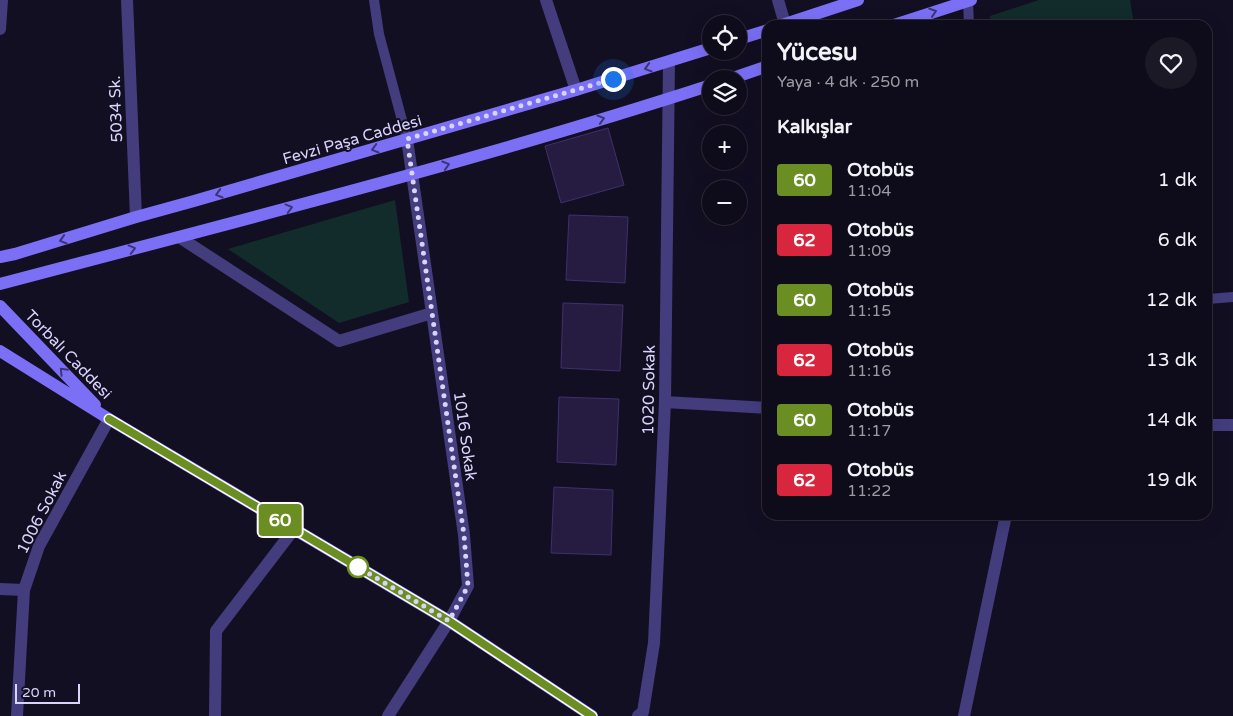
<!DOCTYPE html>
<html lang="tr">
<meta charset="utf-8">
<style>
:root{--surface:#0e0b1a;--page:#1c1927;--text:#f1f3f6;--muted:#9b9ba2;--line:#2e2b39}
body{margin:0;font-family:"Varela Round",sans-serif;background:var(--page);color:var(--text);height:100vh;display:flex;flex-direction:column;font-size:19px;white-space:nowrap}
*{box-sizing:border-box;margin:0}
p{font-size:16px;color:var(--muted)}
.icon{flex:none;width:28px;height:28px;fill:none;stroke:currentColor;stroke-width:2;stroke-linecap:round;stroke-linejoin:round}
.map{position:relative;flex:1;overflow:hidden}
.panel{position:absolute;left:762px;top:20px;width:450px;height:500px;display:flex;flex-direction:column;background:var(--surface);border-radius:15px;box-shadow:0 5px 20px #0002,0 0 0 1px var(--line)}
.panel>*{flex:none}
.badge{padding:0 10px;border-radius:4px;font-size:18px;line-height:32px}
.tools{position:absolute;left:702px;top:15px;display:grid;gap:10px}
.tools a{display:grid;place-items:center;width:45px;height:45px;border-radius:50%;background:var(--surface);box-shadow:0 5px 20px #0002,0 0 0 1px var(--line);font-size:25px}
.scale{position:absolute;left:15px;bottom:12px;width:65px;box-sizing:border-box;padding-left:5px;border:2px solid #dad3fc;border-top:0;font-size:14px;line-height:18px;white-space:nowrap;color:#dad3fc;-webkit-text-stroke:4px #130f22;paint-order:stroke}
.you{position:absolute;width:25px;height:25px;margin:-12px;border:4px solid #fff;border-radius:50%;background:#1a73e8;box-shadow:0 0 0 8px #1a73e833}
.map>.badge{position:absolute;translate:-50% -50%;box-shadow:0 0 0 2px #fff}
h2{padding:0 15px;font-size:19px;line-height:45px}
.round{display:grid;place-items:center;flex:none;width:52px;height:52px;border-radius:26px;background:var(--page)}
.headline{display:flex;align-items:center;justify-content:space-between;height:85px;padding:0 15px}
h1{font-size:24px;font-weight:700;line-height:38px}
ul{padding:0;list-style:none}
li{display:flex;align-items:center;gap:15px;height:60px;padding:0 15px}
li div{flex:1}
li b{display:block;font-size:19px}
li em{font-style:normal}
li .badge{min-width:55px;font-weight:700;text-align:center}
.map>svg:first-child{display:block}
.green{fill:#122b2b}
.building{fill:#261c42;stroke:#3f306c}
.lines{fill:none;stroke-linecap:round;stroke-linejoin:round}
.service{stroke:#433d7e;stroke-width:10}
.minor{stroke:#433d7e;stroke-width:12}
.secondary{stroke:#7b6ff6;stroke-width:12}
.oneway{stroke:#3d3577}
.line-casing{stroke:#fff;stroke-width:11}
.line{stroke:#6b8e23;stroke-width:8}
.walk{stroke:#dad3fc;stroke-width:5;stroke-dasharray:0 9}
.stop-dot{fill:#fff;stroke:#6b8e23;stroke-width:2.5}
.labels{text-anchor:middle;stroke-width:4;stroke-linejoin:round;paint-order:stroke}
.street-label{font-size:16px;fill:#dad3fc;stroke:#130f22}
</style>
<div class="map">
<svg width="1233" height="716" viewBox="0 0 1233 716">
<rect width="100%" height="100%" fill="#130f22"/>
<path class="green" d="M 1039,0 L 1130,0 L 1134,25 L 991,25 L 990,16 Z
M 395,200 L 409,302 L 339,323 L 228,249 Z"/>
<path class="building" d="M 608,128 L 624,185 L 561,203 L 545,146 Z
M 569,215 L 628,217 L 625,283 L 566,280 Z
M 563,303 L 623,305 L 620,371 L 561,368 Z
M 559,397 L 619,399 L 616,465 L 557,462 Z
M 554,487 L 613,490 L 611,555 L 551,553 Z"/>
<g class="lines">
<path class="service" d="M 374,0 L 379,34 L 407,139
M 968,1 L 969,25
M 1208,299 L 1233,297"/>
<path class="minor" d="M 127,0 L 136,217
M 546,0 L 576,90
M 778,0 L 785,24
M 0,29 L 2,0
M 179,237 L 339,341 L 432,313
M 665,402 L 768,408
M 1208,425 L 1233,425
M 0,589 L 24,590
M 17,716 L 24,590 L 39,546 L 109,419
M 215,716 L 216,631 L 294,529
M 388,716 L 449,621 L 468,586 L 464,535 L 407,139
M 638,716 L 643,712 L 654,643 L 665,402 L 669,62
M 964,716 L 1006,515"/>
<path class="secondary" d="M 782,25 L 858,0
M 894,25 L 971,0
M 739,39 L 768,30
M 730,79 L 768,66
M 0,257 L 15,254 L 136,217 L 194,201 L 576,90 L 711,48
M 0,284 C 238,221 477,161 711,85
M 0,306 L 95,405
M 0,351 L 109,419 L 449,621 L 592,716"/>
</g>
<defs><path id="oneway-chevron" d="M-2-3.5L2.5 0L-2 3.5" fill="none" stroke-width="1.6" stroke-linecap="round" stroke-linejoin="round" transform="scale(1.25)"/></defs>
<g class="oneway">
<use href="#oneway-chevron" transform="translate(933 12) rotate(-18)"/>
<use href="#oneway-chevron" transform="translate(648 68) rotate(163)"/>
<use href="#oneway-chevron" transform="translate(601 119) rotate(-17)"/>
<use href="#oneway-chevron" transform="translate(375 149) rotate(164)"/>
<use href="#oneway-chevron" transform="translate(446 165) rotate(-17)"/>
<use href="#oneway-chevron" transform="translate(219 194) rotate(164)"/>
<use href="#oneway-chevron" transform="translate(289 208) rotate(-15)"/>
<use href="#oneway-chevron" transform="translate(63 240) rotate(163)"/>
<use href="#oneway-chevron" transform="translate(132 249) rotate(-15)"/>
<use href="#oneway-chevron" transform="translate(63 371) rotate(-134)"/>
</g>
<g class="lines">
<g class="line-casing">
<path id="line" d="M 109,419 L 449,621 L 592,716"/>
</g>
<use href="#line" class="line"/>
<path class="walk" d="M 358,567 L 356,566 L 449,621 L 468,586 L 464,535 L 407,139 L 613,79"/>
</g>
<circle class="stop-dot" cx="358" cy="567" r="10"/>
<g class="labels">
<g class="street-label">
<text transform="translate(115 109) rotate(-92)" y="6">5034 Sk.</text>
<text transform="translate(352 139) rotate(-16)" y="6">Fevzi Paşa Caddesi</text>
<text transform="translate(69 354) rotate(46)" y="6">Torbalı Caddesi</text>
<text transform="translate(648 390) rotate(-89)" y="6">1020 Sokak</text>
<text transform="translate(466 436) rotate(82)" y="6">1016 Sokak</text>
<text transform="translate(41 512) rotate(-63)" y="6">1006 Sokak</text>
</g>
</g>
</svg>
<div class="tools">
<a><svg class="icon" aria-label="locate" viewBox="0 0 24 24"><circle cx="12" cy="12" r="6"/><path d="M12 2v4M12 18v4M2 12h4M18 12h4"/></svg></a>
<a><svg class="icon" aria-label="layers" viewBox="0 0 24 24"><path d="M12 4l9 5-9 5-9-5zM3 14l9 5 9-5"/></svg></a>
<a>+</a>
<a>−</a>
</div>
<div class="scale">20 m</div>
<div class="you" style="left:613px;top:79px"></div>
<b class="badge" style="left:280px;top:520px;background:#6b8e23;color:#fff">60</b>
<section class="panel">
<div class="headline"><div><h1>Yücesu</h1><p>Yaya · 4 dk · 250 m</p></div><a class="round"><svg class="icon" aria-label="heart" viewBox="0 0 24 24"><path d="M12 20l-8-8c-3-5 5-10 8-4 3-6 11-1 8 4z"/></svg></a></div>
<h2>Kalkışlar</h2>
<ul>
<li><span class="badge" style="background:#6b8e23;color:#fff">60</span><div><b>Otobüs</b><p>11:04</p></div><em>1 dk</em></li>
<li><span class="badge" style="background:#d7263d;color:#fff">62</span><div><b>Otobüs</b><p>11:09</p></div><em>6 dk</em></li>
<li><span class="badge" style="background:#6b8e23;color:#fff">60</span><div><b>Otobüs</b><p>11:15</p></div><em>12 dk</em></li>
<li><span class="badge" style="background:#d7263d;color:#fff">62</span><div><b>Otobüs</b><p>11:16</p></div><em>13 dk</em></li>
<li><span class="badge" style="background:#6b8e23;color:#fff">60</span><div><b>Otobüs</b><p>11:17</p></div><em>14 dk</em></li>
<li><span class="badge" style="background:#d7263d;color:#fff">62</span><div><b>Otobüs</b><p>11:22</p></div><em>19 dk</em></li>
</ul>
</section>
</div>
